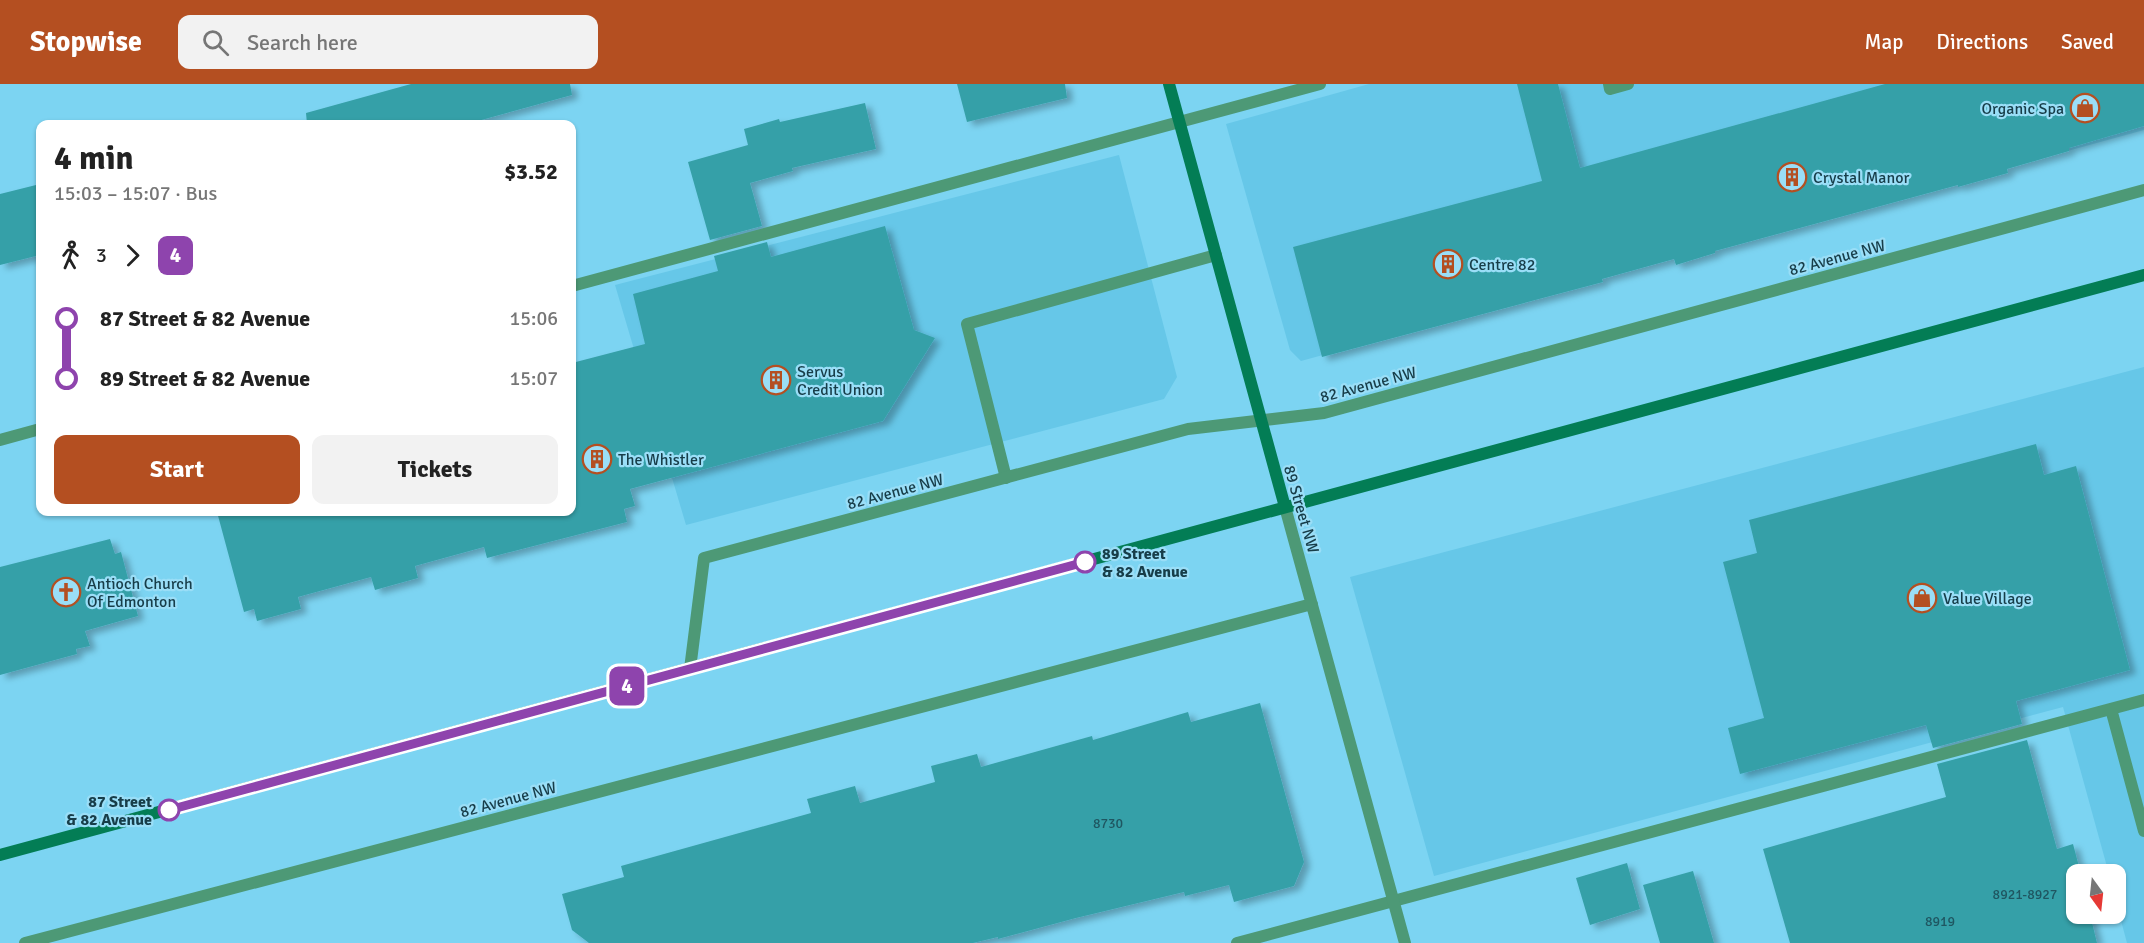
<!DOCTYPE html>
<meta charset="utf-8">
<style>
:root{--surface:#fff;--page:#f2f2f2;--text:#222;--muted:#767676;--accent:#b44f21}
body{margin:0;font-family:Signika,sans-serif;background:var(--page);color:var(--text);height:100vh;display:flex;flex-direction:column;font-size:22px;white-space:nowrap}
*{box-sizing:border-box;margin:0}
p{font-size:20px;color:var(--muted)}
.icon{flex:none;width:33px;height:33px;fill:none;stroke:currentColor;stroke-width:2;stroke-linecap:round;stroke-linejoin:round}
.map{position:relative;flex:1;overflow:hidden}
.panel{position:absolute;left:36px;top:36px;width:540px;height:396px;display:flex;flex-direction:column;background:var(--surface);border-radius:12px;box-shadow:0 2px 4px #0004}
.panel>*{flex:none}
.badge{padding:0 12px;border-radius:9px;font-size:21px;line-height:39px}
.needle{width:39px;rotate:165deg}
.controls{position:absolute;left:2066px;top:780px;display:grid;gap:12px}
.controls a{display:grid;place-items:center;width:60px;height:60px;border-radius:12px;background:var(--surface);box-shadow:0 2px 4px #0004;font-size:30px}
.map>.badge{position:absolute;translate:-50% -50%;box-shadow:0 0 0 3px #fff}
.legs{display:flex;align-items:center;gap:9px;height:66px;padding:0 18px;font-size:20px}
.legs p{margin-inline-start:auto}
.head{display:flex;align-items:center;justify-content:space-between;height:102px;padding:0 18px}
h1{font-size:33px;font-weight:700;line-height:45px}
.primary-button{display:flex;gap:12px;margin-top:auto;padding:12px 18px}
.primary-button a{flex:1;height:69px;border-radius:12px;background:var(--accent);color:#fff;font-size:24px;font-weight:700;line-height:69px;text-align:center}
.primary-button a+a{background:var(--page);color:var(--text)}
ul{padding:0 18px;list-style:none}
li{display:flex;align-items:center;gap:21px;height:60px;font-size:22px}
li i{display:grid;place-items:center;width:9px;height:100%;margin:0 8px;background:currentColor}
li i::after{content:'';width:15px;height:15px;margin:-8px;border:4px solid;border-radius:50%;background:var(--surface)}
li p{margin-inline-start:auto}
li:first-child i{background:linear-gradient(#0000 50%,currentColor 0)}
li:last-child i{background:linear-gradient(currentColor 50%,#0000 0)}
header{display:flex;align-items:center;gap:36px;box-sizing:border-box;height:84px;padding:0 30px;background:var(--accent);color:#fff}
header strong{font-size:28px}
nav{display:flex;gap:33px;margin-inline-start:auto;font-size:21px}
.search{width:420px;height:54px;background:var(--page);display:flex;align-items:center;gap:15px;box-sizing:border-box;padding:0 21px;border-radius:12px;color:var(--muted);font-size:22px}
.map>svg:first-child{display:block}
.built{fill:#66c7e8}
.building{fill:#36a0a8;filter:url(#shadow)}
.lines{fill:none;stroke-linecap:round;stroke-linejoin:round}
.lane{stroke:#4d9976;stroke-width:12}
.street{stroke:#4d9976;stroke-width:12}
.secondary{stroke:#037d55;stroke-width:12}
.line-1-casing{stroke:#fff;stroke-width:14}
.line-1{stroke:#8e44ad;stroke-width:9}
.stop-1-dot{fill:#fff;stroke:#8e44ad;stroke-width:3}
.labels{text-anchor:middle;stroke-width:4.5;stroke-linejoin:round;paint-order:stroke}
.number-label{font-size:14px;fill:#1f5661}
.poi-label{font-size:16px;fill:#173d49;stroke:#9adef7;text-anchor:start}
.street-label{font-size:16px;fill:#173d49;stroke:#9adef7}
.stop-label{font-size:16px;font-weight:bold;fill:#173d49;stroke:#9adef7;text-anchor:start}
</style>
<header>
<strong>Stopwise</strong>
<div class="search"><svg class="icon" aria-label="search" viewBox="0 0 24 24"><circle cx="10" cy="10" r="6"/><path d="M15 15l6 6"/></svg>Search here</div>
<nav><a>Map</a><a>Directions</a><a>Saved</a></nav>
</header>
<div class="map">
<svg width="2144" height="859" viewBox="0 0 2144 859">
<defs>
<filter id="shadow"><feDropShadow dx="6" dy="4" stdDeviation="3" flood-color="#0004"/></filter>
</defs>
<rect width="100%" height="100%" fill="#7cd4f2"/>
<path class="built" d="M 1369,0 L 2144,0 L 2144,46 L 1301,277 L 1290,266 L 1226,40 Z
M 1119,71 L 1177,293 L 1164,315 L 686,441 L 615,201 Z
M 2144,283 L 2144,859 L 2127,859 L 2115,814 L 2115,790 L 2109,790 L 2063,623 L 1434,792 L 1350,493 Z"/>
<path class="building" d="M 411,0 L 570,0 L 572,11 L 467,40 L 307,40 L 306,29 Z
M 957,0 L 1065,0 L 1067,14 L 967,38 Z
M 1517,0 L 1558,0 L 1580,84 L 1885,0 L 2144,0 L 2144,42 L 2069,64 L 2069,67 L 2007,85 L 2008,89 L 1958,103 L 1958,101 L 1715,167 L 1715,169 L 1676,181 L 1674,175 L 1602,195 L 1603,198 L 1322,273 L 1293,163 L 1542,97 Z
M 865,19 L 876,65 L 792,84 L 793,87 L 750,99 L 762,142 L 710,156 L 688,78 L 748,61 L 744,45 L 779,35 L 780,38 Z
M 40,100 L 40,171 L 0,181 L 0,110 Z
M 885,142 L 914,246 L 935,254 L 883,337 L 630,405 L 635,422 L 624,425 L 627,438 L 487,474 L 484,463 L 415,482 L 418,494 L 375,506 L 371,493 L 298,513 L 301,525 L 257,537 L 254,525 L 244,528 L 217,428 L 572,428 L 572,279 L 645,260 L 633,210 L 718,187 L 714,172 L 767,158 L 771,173 Z
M 2036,360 L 2044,391 L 2076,382 L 2130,586 L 2016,617 L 2022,640 L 1933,664 L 1926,641 L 1740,690 L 1728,644 L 1764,634 L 1723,478 L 1757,469 L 1749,436 Z
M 110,455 L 115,470 L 121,468 L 138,532 L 85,547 L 90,562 L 76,565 L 77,570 L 0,591 L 0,483 Z
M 1260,619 L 1304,778 L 1294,802 L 1234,818 L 1229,801 L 1185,812 L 1184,808 L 1076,834 L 998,855 L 998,853 L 973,859 L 589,859 L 572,846 L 562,810 L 624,793 L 621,782 L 811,729 L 807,715 L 855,702 L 860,719 L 935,698 L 931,682 L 977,670 L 981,683 L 1092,652 L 1093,656 L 1188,628 L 1191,638 Z
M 2027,656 L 2057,765 L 2073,760 L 2081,790 L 2076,790 L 2076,830 L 2090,830 L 2097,859 L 1790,859 L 1763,765 L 1946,713 L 1937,680 Z
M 1627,779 L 1640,825 L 1590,841 L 1576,794 Z
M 1693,787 L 1714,859 L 1660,859 L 1643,801 Z"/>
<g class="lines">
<path class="lane" d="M 1609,0 L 1610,5 L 1628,0
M 572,202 L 1320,0
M 0,356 L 40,345
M 1006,394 L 967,240 L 1216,171
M 2111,625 L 2144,747
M 1237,859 L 2144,616"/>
<path class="street" d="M 1285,423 L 1405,859
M 690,585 L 704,474 L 1188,345 L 1324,329 L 2144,106
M 25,859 L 1312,520"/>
<path class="secondary" d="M 1169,0 L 1285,423
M 0,771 L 2144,191"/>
</g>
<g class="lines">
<g class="line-1-casing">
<path id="line-1" d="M 169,726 L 1085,478"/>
</g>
<use href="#line-1" class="line-1"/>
</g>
<defs>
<g id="shop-ring" transform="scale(1.5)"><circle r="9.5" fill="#9adef7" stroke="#b44f21" stroke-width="1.5"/><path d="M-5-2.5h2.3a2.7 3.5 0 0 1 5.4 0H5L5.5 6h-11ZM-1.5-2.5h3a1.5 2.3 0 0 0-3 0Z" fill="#b44f21"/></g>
<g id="building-ring" transform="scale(1.5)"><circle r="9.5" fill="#9adef7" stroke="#b44f21" stroke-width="1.5"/><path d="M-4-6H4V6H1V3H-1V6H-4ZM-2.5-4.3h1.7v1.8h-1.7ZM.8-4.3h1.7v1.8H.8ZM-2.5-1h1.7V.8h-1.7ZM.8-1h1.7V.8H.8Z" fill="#b44f21"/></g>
<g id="church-ring" transform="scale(1.5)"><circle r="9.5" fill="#9adef7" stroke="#b44f21" stroke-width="1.5"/><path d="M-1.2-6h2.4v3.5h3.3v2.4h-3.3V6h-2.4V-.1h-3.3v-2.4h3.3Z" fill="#b44f21"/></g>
</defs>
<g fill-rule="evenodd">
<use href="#shop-ring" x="2085" y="24"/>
<use href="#building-ring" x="1792" y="93"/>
<use href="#building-ring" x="1448" y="180"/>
<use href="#building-ring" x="776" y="296"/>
<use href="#building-ring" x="597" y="375"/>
<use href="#church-ring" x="66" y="508"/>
<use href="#shop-ring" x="1922" y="514"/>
</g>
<g class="stop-1-dot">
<circle cx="1085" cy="478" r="10"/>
<circle cx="169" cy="726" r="10"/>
</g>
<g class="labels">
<g class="number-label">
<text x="1108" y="744">8730</text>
<text x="2025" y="815">8921-8927</text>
<text x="1940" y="842">8919</text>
</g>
<g class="poi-label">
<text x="2064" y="30" text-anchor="end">Organic Spa</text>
<text x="1813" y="99">Crystal Manor</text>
<text x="1469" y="186">Centre 82</text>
<text x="797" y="293">Servus<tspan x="797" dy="18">Credit Union</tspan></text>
<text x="618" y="381">The Whistler</text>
<text x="87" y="505">Antioch Church<tspan x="87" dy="18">Of Edmonton</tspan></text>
<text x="1943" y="520">Value Village</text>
</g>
<g class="street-label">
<text transform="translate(1837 173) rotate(-15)" y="6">82 Avenue NW</text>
<text transform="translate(1368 300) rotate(-15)" y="6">82 Avenue NW</text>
<text transform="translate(895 407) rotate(-15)" y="6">82 Avenue NW</text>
<text transform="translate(1302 425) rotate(74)" y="6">89 Street NW</text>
<text transform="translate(508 715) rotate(-15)" y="6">82 Avenue NW</text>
</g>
<g class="stop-label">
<text x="1102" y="475">89 Street<tspan x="1102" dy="18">&amp; 82 Avenue</tspan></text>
<text x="152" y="723" text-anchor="end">87 Street<tspan x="152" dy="18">&amp; 82 Avenue</tspan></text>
</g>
</g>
</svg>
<div class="controls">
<a><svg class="needle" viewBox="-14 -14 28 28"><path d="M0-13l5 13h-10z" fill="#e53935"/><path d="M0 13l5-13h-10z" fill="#767676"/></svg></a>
</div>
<b class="badge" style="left:627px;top:602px;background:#8e44ad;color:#fff">4</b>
<section class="panel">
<div class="head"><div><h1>4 min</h1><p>15:03 – 15:07 · Bus</p></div><b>$3.52</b></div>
<div class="legs"><svg class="icon" aria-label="walk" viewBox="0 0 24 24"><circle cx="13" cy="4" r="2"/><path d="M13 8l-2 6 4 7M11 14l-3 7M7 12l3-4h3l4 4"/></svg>3<svg class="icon" aria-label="forward" viewBox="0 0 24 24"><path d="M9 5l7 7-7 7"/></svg><b class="badge" style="background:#8e44ad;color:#fff">4</b></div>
<ul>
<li><i style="color:#8e44ad"></i><b>87 Street &amp; 82 Avenue</b><p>15:06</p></li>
<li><i style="color:#8e44ad"></i><b>89 Street &amp; 82 Avenue</b><p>15:07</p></li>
</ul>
<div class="primary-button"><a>Start</a><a>Tickets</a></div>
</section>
</div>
